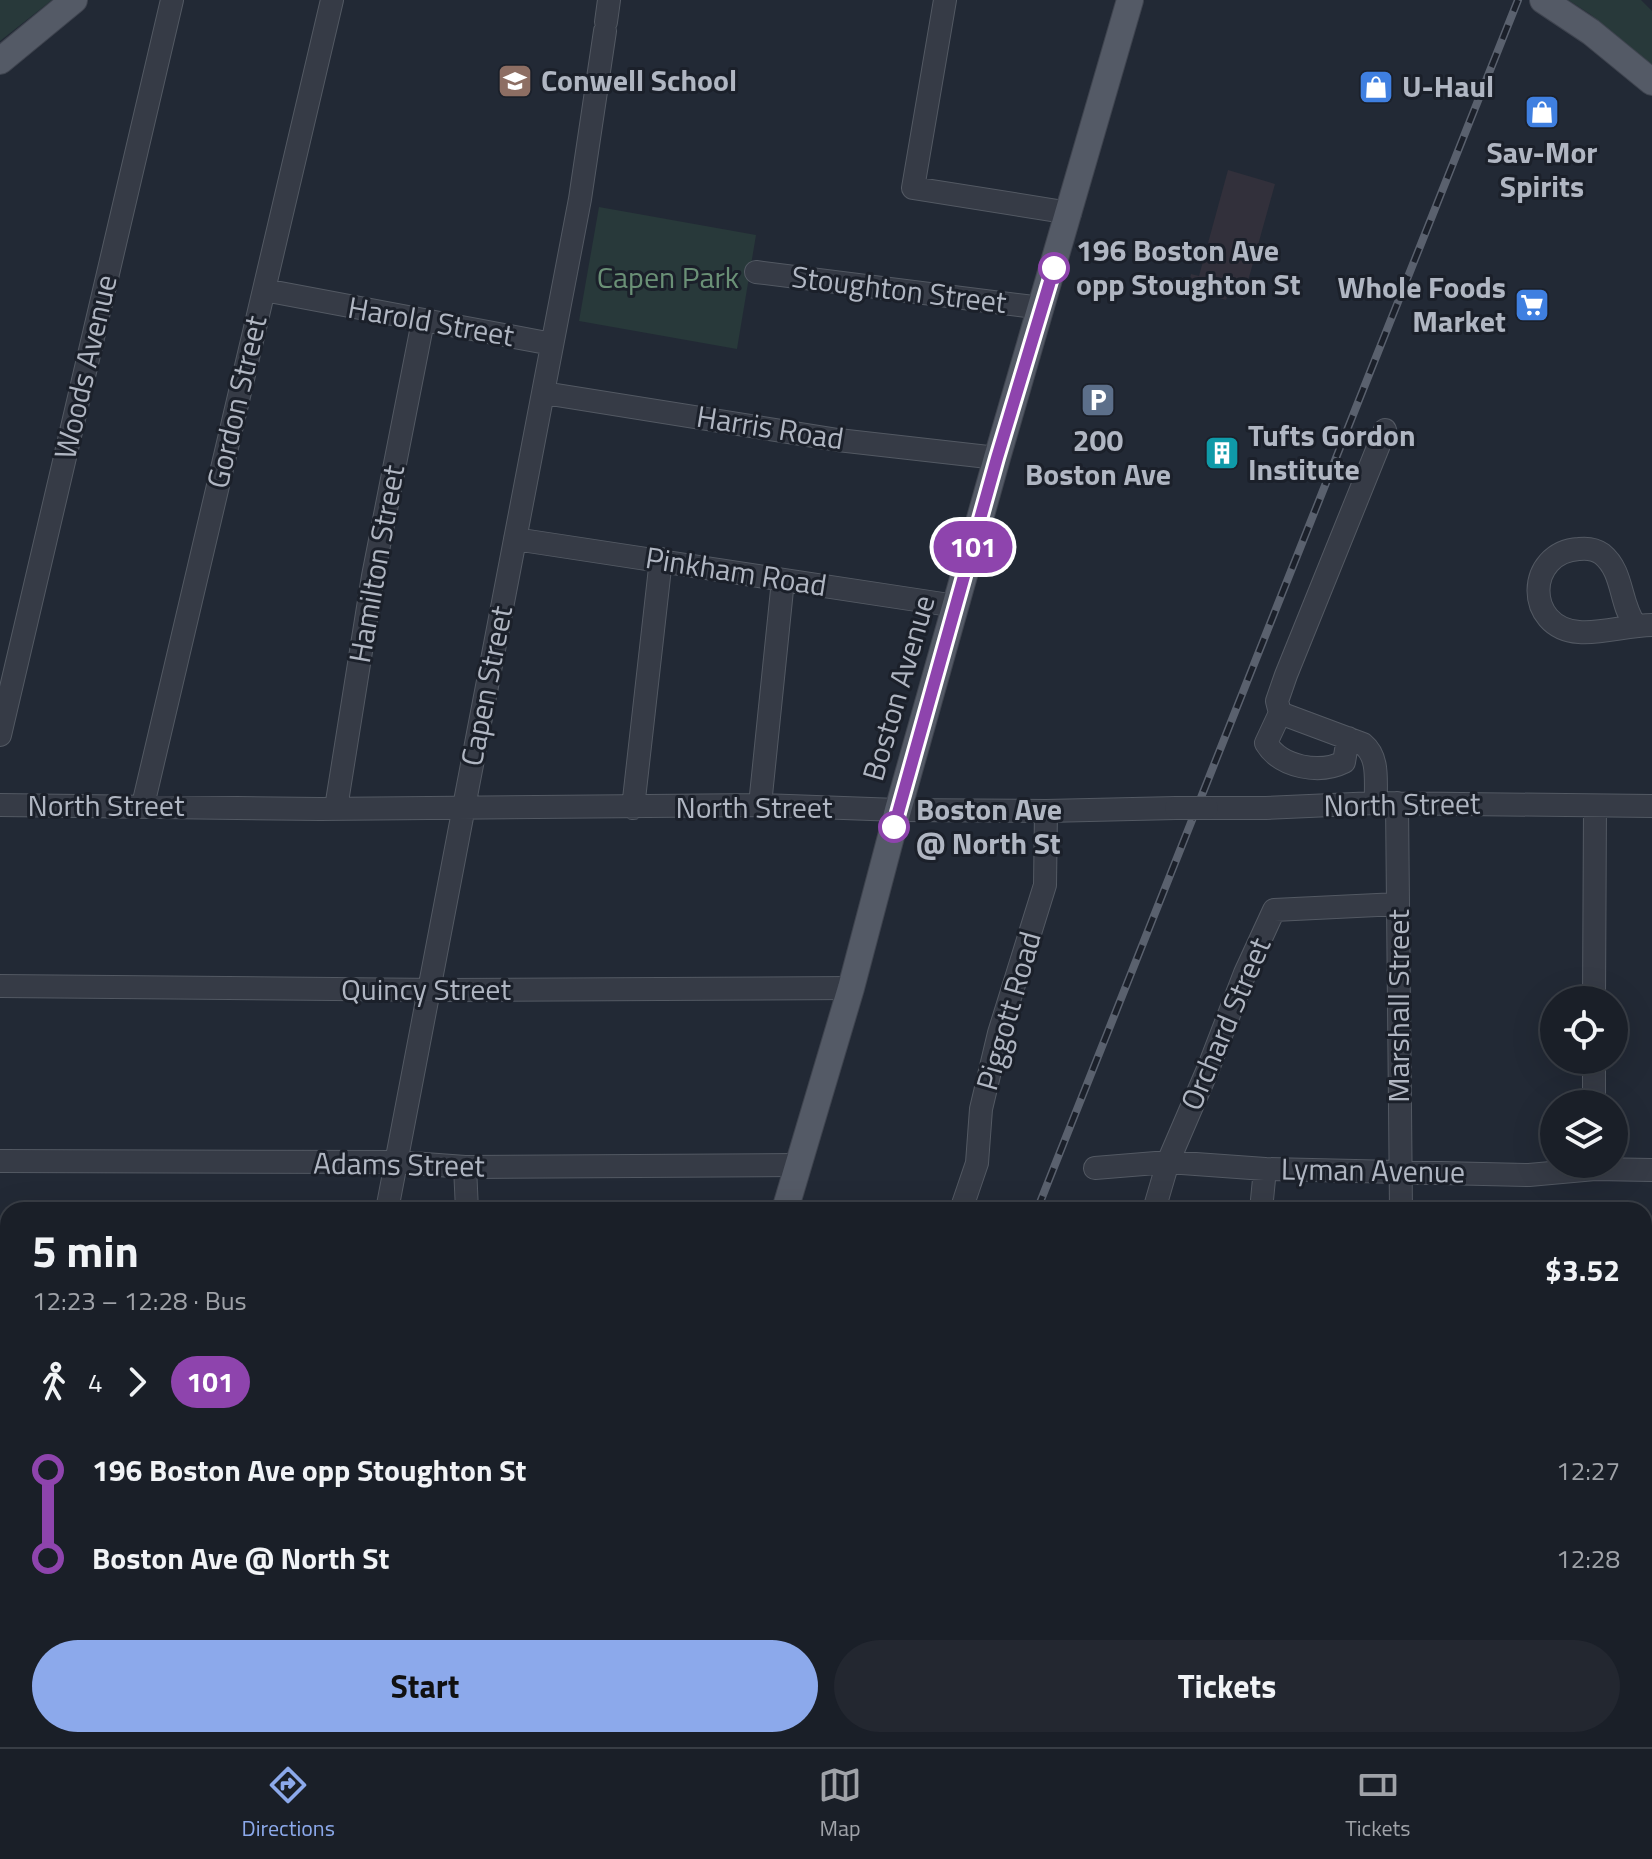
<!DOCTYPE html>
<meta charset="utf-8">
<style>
:root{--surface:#1a1f28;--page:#232730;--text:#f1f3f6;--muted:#9fa2a8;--line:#383d45;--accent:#8ca9eb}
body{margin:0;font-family:"Titillium Web",sans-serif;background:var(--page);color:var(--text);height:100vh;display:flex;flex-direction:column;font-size:30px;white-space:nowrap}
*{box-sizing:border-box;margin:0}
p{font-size:26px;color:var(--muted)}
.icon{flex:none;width:44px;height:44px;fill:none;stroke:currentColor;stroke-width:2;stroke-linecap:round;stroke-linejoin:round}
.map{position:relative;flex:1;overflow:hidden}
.panel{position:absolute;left:0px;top:1202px;width:1652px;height:546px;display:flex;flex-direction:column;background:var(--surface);border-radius:24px 24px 0 0;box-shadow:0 8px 32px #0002,0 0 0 2px var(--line)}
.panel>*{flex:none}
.badge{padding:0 16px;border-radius:26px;font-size:28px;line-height:52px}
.fabs{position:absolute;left:1540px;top:986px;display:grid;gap:16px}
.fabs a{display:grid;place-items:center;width:88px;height:88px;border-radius:50%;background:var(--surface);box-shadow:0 8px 32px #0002,0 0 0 2px var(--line);font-size:40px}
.map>.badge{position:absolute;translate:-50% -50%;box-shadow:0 0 0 4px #fff}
.legs{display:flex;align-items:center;gap:12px;height:88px;padding:0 32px;font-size:26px}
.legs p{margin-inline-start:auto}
.headline{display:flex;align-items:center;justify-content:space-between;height:136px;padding:0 32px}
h1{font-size:44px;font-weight:700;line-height:60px}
.cta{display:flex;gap:16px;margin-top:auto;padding:16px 32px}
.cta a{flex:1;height:92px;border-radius:48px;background:var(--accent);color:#111;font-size:32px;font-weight:700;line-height:92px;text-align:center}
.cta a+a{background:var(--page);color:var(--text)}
ul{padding:0 32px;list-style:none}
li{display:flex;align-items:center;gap:28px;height:88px;font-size:30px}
li i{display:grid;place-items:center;width:12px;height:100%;margin:0 10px;background:currentColor}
li i::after{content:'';width:20px;height:20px;margin:-10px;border:6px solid;border-radius:50%;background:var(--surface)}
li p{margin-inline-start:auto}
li:first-child i{background:linear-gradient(#0000 50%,currentColor 0)}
li:last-child i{background:linear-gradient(currentColor 50%,#0000 0)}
.dock{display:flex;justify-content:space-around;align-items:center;height:112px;border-top:2px solid var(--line);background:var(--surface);font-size:22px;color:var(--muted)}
.dock a{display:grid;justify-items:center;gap:4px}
.dock .active{color:var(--accent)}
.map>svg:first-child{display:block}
.medical{fill:#32303b}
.green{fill:#28393a}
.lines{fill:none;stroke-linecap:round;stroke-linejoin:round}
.minor-casing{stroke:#535963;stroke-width:24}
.major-casing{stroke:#3f444f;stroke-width:28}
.minor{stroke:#363b46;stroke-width:22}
.major{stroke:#545a66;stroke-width:26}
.rail-casing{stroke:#5a616e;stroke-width:8}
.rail{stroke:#1b202a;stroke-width:5;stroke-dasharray:15;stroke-linecap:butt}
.minor-bridge-casing{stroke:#535963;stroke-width:24;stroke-linecap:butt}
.minor-bridge{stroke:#363b46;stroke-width:22}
.line-1-casing{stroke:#fff;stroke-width:18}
.line-1{stroke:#8e44ad;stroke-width:12}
.stop-1-dot{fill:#fff;stroke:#8e44ad;stroke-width:4}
.labels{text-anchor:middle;stroke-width:6;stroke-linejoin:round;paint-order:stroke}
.poi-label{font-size:30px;font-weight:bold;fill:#b0b6c2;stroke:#1b202a;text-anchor:start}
.stop-label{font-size:30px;font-weight:bold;fill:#b0b6c2;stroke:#1b202a;text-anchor:start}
.park-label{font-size:30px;fill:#6a9076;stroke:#1b202a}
.street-label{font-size:30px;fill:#b0b6c2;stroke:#1b202a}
</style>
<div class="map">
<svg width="1652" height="1747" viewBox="0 0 1652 1747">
<rect width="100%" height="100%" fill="#222935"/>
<path class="medical" d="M 1228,170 L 1275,184 L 1243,299 L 1228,295 L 1226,300 L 1219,298 L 1220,293 L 1189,282 L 1191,274 L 1199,276 Z"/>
<path class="green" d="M 0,0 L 52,0 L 0,41 Z
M 1568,0 L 1641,0 L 1652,11 L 1652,65 L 1590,14 Z
M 599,207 L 756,235 L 737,349 L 579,321 Z"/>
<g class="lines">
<g class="minor-casing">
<path id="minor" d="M 945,0 L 913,188 L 1070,213
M 606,22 L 609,0
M 756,272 L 1042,308
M 264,290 L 552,344
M 544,393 L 838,440 L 997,458
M 515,539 L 956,606
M 1635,625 C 1619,602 1624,572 1602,554 C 1595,549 1587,548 1579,549 C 1526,552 1524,628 1579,632 C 1602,634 1628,625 1652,625
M 1280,713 L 1277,701 L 1286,675 L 1385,430
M 1280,713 L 1363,744 C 1380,758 1375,782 1376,803
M 1280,713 L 1266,743 C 1281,768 1320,774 1344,762 L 1348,738
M 0,735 L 172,0
M 1397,803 L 1401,1210
M 0,805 L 320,809 L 760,805 L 898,810 L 1046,811 L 1176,808
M 143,805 L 332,0
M 760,805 L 783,580
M 336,808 L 373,576 L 423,321
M 633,808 L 661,559
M 1207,808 L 1266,808 L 1376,803 L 1652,806
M 0,986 L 441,990 L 851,988
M 1594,1000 L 1595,806
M 1594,1060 L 1594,1104
M 0,1161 L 398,1162 L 465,1167 L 797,1165
M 465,1167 L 467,1210
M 1095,1168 L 1168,1162 L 1265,1169 L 1529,1175 L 1595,1169 L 1652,1170
M 387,1210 L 580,199 L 605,31
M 961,1210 L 977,1163 L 981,1109 L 999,1033 L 1045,885 L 1046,811
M 1154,1210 L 1168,1162 L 1208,1069 L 1245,973 L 1274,910 L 1398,904
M 1261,1210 L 1265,1169
M 0,1347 L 8,1347
M 1644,1449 L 1652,1449
M 0,1585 L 8,1585
M 1644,1664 L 1652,1664
M 1398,1740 L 1398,1747
M 283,1747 L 284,1740
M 481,1747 L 481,1740
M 1039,1747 L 1039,1740
M 1224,1747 L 1224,1740"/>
</g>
<g class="major-casing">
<path id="major" d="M 1543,0 L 1591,32 L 1652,82
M 0,61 L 74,0
M 785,1210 L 851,988 L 898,810 L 997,458 L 1130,0
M 637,1747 L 639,1740"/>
</g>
<use href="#minor" class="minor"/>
<use href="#major" class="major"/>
<g class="rail-casing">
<path id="rail" d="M 1037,1210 L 1518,0
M 813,1747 L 816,1740"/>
</g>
<use href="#rail" class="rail"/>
<g class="minor-bridge-casing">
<path id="minor-bridge" d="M 1176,808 L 1207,808"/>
</g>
<use href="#minor-bridge" class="minor-bridge"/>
</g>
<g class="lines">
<g class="line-1-casing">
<path id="line-1" d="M 894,827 L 997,458 L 1054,268"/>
</g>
<use href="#line-1" class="line-1"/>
</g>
<defs>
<g id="school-square" transform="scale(1.8)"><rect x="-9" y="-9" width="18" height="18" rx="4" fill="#8d6e63" stroke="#1b202a"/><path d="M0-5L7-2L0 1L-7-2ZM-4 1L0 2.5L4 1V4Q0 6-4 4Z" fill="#fff"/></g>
<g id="shop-square" transform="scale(1.8)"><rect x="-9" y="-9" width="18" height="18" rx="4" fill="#3f7fe0" stroke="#1b202a"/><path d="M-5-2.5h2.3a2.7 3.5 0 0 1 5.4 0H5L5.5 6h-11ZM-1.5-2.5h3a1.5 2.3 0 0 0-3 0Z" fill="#fff"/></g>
<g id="supermarket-square" transform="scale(1.8)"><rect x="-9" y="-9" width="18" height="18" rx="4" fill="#3f7fe0" stroke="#1b202a"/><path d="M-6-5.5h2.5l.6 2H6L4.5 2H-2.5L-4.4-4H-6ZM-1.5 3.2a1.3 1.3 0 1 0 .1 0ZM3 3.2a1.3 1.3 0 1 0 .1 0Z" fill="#fff"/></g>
<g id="parking-square" transform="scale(1.8)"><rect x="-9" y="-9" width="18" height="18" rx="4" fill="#5c6f8a" stroke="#1b202a"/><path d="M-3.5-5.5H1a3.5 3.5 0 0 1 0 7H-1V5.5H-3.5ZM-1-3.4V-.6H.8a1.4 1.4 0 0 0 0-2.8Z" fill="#fff"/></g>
<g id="building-square" transform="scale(1.8)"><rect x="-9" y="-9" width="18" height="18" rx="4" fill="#0f9aa8" stroke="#1b202a"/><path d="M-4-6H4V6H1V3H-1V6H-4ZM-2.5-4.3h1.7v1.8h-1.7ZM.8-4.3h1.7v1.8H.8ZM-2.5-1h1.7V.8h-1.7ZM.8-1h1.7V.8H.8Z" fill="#fff"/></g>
</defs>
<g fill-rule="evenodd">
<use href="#school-square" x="515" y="81"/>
<use href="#shop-square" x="1376" y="87"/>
<use href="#shop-square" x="1542" y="112"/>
<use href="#supermarket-square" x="1532" y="305"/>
<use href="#parking-square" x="1098" y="400"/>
<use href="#building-square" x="1222" y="453"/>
</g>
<g class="stop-1-dot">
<circle cx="1054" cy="268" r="14"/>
<circle cx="894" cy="827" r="14"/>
</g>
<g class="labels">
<g class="poi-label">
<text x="541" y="91">Conwell School</text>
<text x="1402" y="97">U-Haul</text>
<text x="1542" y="163" text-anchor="middle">Sav-Mor<tspan x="1542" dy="34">Spirits</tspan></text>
<text x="1506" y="298" text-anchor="end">Whole Foods<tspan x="1506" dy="34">Market</tspan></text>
<text x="1248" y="446">Tufts Gordon<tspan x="1248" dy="34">Institute</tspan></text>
<text x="1098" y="451" text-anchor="middle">200<tspan x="1098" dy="34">Boston Ave</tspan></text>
</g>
<g class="stop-label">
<text x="1076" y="261">196 Boston Ave<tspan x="1076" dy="34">opp Stoughton St</tspan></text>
<text x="916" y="820">Boston Ave<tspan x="916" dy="34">@ North St</tspan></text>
</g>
<g class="park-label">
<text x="668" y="288">Capen Park</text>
</g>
<g class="street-label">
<text transform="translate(899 290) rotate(7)" y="10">Stoughton Street</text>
<text transform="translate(431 322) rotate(10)" y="10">Harold Street</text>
<text transform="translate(86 367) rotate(-77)" y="10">Woods Avenue</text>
<text transform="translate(237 402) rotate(-77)" y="10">Gordon Street</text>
<text transform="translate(770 428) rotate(9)" y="10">Harris Road</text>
<text transform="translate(377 564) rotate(-80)" y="10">Hamilton Street</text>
<text transform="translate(736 572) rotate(9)" y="10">Pinkham Road</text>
<text transform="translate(487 686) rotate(-79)" y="10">Capen Street</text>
<text transform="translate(899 688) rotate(-74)" y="10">Boston Avenue</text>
<text transform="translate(1402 805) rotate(-1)" y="10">North Street</text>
<text x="106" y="816">North Street</text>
<text x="754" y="818">North Street</text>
<text x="426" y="1000">Quincy Street</text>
<text transform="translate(1399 1006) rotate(-90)" y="10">Marshall Street</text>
<text transform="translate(1009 1011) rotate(-74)" y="10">Piggott Road</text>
<text transform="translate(1226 1024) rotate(-67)" y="10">Orchard Street</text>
<text transform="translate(399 1165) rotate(1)" y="10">Adams Street</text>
<text transform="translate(1373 1171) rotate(1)" y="10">Lyman Avenue</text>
</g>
</g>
</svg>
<div class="fabs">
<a><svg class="icon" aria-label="locate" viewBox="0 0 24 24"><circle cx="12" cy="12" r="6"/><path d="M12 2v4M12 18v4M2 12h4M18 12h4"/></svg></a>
<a><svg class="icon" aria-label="layers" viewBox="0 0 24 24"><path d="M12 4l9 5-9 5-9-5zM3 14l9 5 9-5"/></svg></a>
</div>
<b class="badge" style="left:973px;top:547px;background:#8e44ad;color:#fff">101</b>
<section class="panel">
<div class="headline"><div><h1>5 min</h1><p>12:23 – 12:28 · Bus</p></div><b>$3.52</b></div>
<div class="legs"><svg class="icon" aria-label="walk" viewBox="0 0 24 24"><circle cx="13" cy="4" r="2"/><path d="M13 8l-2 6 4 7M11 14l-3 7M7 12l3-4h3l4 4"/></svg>4<svg class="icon" aria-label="forward" viewBox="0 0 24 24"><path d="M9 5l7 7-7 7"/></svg><b class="badge" style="background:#8e44ad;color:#fff">101</b></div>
<ul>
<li><i style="color:#8e44ad"></i><b>196 Boston Ave opp Stoughton St</b><p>12:27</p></li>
<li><i style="color:#8e44ad"></i><b>Boston Ave @ North St</b><p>12:28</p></li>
</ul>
<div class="cta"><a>Start</a><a>Tickets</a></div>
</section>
</div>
<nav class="dock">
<a class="active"><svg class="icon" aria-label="directions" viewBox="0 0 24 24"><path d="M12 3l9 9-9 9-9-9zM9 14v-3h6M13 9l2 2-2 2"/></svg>Directions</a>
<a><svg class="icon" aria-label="map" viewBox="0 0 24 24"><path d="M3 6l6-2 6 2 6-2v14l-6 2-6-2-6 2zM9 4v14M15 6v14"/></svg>Map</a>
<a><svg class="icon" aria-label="tickets" viewBox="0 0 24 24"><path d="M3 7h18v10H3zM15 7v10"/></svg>Tickets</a>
</nav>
